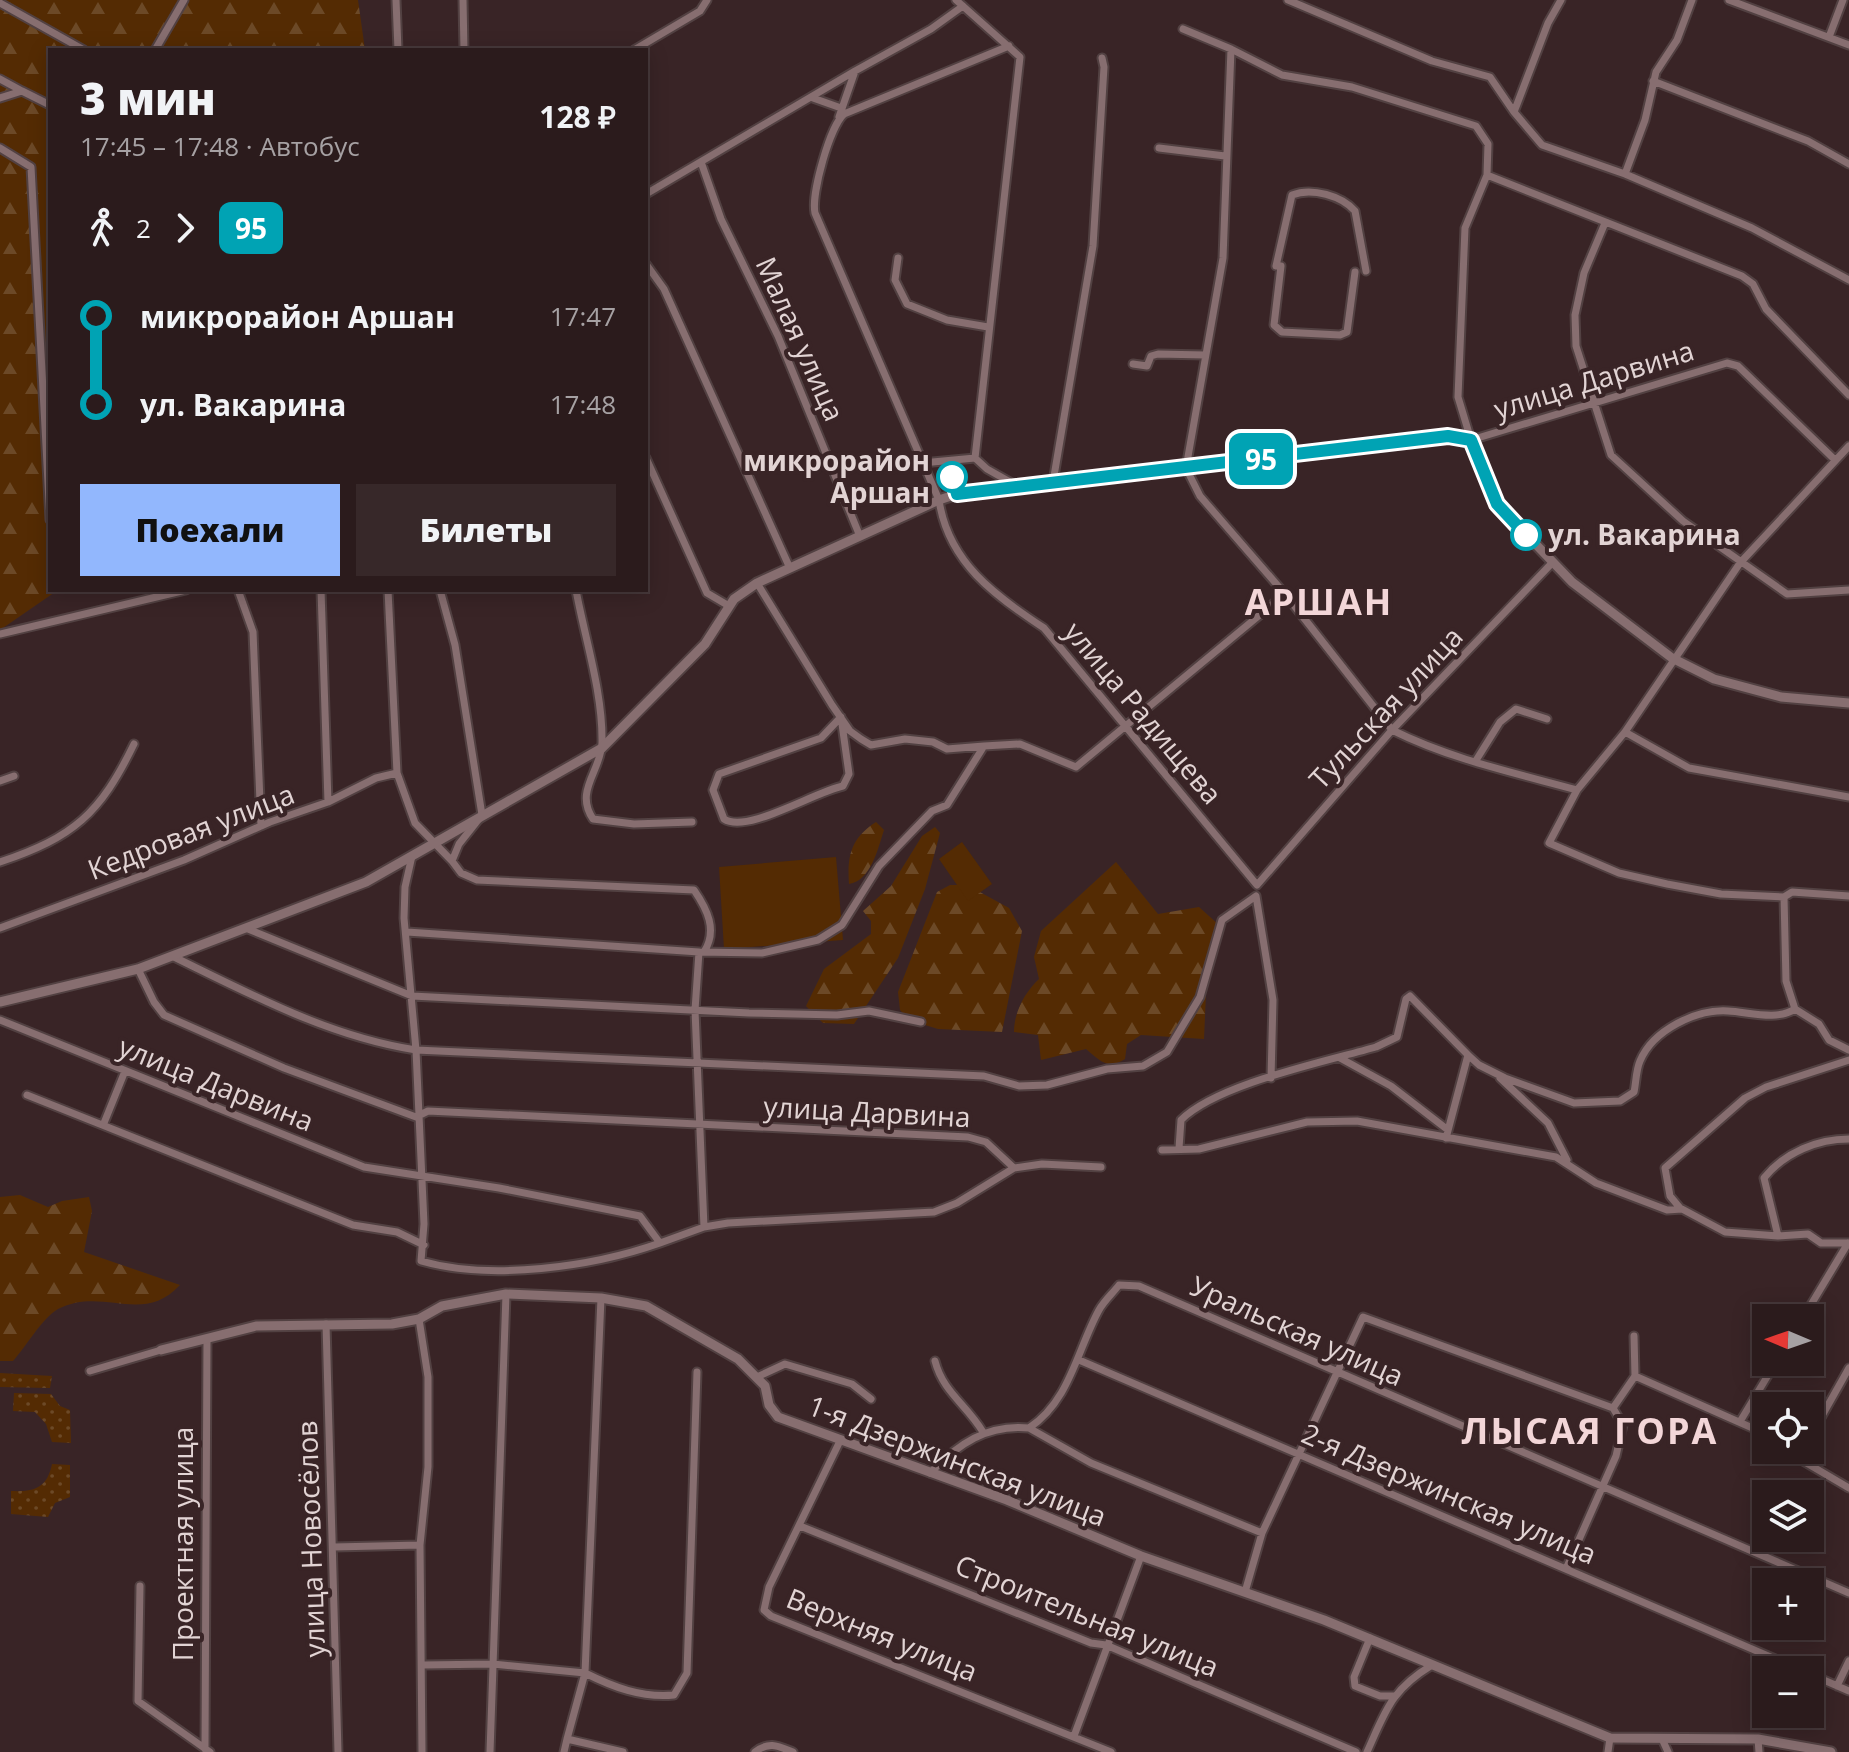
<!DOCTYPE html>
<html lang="ru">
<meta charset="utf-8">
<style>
:root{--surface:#2b1b1c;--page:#372829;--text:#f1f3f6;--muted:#a6a1a3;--line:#47393b;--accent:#92b7fd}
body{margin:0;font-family:"Open Sans",sans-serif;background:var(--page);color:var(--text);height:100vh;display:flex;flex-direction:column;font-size:30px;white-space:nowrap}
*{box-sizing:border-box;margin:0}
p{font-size:26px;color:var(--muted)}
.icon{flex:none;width:44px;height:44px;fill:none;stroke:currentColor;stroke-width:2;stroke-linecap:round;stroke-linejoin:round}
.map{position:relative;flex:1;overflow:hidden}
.panel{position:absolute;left:48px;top:48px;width:600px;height:544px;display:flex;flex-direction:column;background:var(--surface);border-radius:0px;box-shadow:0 4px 20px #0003,0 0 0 2px var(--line)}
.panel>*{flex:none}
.badge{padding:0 16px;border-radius:12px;font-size:28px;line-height:52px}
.needle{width:52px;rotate:272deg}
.tools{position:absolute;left:1752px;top:1304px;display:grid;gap:16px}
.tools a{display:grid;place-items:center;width:72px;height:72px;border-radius:0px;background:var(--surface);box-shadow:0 4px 20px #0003,0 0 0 2px var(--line);font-size:40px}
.map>.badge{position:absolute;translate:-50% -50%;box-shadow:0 0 0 4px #fff}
.legs{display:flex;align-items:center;gap:12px;height:88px;padding:0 32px;font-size:26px}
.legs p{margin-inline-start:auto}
.head{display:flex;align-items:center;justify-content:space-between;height:136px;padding:0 32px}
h1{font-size:44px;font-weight:800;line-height:60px}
.button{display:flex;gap:16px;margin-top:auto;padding:16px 32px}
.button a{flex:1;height:92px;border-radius:0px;background:var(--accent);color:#111;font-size:32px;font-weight:800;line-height:92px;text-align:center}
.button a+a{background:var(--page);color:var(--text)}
ul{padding:0 32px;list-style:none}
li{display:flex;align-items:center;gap:28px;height:88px;font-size:30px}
li i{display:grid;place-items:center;width:12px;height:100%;margin:0 10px;background:currentColor}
li i::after{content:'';width:20px;height:20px;margin:-10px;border:6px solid;border-radius:50%;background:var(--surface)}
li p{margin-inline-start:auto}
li:first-child i{background:linear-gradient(#0000 50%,currentColor 0)}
li:last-child i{background:linear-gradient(currentColor 50%,#0000 0)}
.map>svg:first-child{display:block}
.grass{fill:url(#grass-dots)}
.forest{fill:url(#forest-firs)}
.pitch{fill:#542b03}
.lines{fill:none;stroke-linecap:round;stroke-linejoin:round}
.minor-casing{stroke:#524142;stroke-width:11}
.tertiary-casing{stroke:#524142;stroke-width:13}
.minor{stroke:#876e70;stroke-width:7}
.tertiary{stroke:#876e70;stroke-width:9}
.line-1-casing{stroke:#fff;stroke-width:18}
.line-1{stroke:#00a3b4;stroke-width:12}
.stop-1-dot{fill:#fff;stroke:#00a3b4;stroke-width:4}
.labels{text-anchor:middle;stroke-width:8;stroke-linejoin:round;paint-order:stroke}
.street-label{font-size:28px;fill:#e2d4d4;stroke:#392426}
.stop-label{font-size:28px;font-weight:bold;fill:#e2d4d4;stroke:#392426;text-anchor:end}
.district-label{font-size:36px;font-weight:bold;letter-spacing:2px;fill:#f3d6d8;stroke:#392426}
</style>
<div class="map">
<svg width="1849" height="1752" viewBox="0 0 1849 1752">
<defs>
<pattern id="grass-dots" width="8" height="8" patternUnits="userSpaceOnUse" patternTransform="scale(2)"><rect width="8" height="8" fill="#542b03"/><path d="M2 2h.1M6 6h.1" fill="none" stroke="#6c4927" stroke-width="1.8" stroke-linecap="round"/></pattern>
<pattern id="forest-firs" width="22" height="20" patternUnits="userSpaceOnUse" patternTransform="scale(2)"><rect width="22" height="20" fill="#542b03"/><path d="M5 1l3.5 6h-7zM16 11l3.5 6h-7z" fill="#6c4927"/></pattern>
</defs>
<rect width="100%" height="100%" fill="#392426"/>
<path class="grass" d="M 0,1373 L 52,1376 L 50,1388 L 0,1387 Z
M 14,1393 L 51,1394 L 60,1406 L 70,1410 L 71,1443 L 52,1442 L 46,1424 L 35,1412 L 13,1411 Z
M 52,1464 L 70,1465 L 70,1497 L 55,1503 L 48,1517 L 11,1514 L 11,1491 C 33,1492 47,1489 52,1464 Z"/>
<path class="forest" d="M 0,0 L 358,0 L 365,50 L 50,50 L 50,590 L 58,590 L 0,630 Z
M 876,822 L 884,830 C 878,848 871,881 849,884 C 847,856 851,838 876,822 Z
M 935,827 L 940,833 L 925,889 L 898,958 L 854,1024 L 823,1023 L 806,1006 L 824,969 L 871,934 L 871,921 L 863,911 L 891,886 L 922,836 Z
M 1116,862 L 1158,914 L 1199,907 L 1219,925 L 1207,971 L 1204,1039 L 1141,1035 L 1127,1044 L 1125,1059 C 1108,1070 1100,1061 1086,1049 L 1041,1060 L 1038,1035 L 1014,1032 C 1014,1012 1025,992 1039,979 L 1034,957 L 1041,931 Z
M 950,885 L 967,885 L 1009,908 L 1022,931 L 1002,1032 L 938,1029 L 909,1020 L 900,1010 L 898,992 L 937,892 Z
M 20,1195 L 48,1207 L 62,1201 L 89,1197 L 92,1211 L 84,1252 L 180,1285 C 142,1326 104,1286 58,1309 C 42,1318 26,1347 13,1361 L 0,1361 L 0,1197 Z"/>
<path class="pitch" d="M 962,842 L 992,884 L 968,901 L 939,859 Z
M 836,857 L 843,940 L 724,949 L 719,867 Z"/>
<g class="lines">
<g class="minor-casing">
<path id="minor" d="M 396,0 L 398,50
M 463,0 L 464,50
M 956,0 L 1020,57 L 975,458
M 1288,0 L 1432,61 L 1490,77 L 1514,112
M 1561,0 L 1548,23 L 1514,112 L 1542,145 L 1625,174 L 1752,228 L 1849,280
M 1729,0 L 1849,45
M 0,3 L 84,50
M 1183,29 L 1231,49
M 1829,37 L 1843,0
M 1009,46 L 844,114 C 830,126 811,194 815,213 L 939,500 C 948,562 995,596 1044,628 L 1257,885 L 1392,730 L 1552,563
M 155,50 L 184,0
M 634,50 L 700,11 L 707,0
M 0,79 L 22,91
M 1653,81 L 1808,141 L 1849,164
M 0,98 L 22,91 L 50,105
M 813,98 L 841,108
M 839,117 L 855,71 L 931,29 L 963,6
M 0,148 L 31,167 L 50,520
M 1159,148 L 1225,156
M 701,162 L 721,219 L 778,336 L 859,534
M 1625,174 L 1645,120 L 1656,72 L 1677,40 L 1692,0
M 1487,175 L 1742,276 L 1753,284 L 1766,309 L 1849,395
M 646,194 L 855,71
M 1605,223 L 1584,273 L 1575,315 L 1576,346 L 1611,455 L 1683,521 L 1787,594 L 1849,590
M 898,258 L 895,280 L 907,304 L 947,320 L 988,327
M 646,264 L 664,289 L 789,566
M 1276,266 L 1292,195 C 1312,187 1342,196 1355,211 L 1366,271
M 1281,266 L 1274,325 L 1282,332 L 1340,335 L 1347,332 L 1355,272
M 1133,364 L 1147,366 L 1151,356 L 1158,354 L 1205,355
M 1849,446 L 1740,563 L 1625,732 L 1577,790 L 1549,843 L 1619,873 L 1667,884 L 1721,894 L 1784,897 L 1792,892 L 1849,896
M 646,458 L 707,593 L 729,606
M 922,463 L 975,458 L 987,469 L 1017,486
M 1053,482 L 1093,246 L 1104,67 L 1102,58
M 238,590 L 253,632 L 261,826
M 321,590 L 328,802
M 388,590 L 397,773 L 415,823 L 452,861
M 440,590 L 455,645 L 482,815 L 459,844 L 452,861 L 461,873 L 477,880 L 694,890 C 707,909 718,930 704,952
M 576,590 C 585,639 603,693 602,743 C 601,771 574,791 593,819 L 634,824 L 692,822
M 0,634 L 186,590
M 841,717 L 849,774 L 843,786 C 814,792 747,834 724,819 L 713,790 L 719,774 L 821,738 Z
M 1625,732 L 1689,768 L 1849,797
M 984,746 L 1020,744 L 1076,767 L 1285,594
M 1475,762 L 1500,722 L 1516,709 L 1547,719
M 0,781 L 14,776
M 1577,790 C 1515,773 1450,759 1392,730 L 1285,594 L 1200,496 L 1186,468 L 1223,258 L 1231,49 L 1282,75 L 1352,87 L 1476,126 L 1488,144 L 1487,175 L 1465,228 L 1458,397 L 1471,440 L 1727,363 L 1738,366 L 1834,459
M 412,856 L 405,887 L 404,918 L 416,1050 L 424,1224 L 421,1261 C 491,1281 592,1267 660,1243
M 0,862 C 74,837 100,814 134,744
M 1784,897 L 1786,981 L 1795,1009 L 1819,1024 L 1829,1040 L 1849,1050
M 0,928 L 184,860 L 270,822 L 328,802 L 376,778 L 397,773
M 248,929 L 412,996 L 749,1013 L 837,1015 L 869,1011 L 921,1022
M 407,932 L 699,952
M 172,956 C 250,994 330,1037 416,1050 L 984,1076 L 1019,1086 L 1047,1085 L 1107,1069 L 1143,1066 L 1167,1052 L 1200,997 L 1222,920 L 1256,896 L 1273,1000 L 1271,1078
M 0,1020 L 364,1167 L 499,1188 L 640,1216 L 660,1243 L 704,1227 L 728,1223 L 934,1212 L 957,1203 L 1014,1168 L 986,1142 L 968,1137 L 428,1111 L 416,1117 L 284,1068 L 164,1015 L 154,1002 L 138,969
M 1468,1055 L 1479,1065 L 1505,1078 L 1574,1103 L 1620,1101 L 1634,1092 C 1636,1083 1636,1070 1640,1061 C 1653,1030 1696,1009 1728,1011 C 1749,1012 1777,1021 1795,1009
M 1340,1058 L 1391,1086 L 1448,1130
M 1500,1078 L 1548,1123 L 1567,1160
M 27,1095 L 353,1225 L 397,1232 L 424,1245
M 104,1123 L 125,1071
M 1179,1148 L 1181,1120 C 1217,1084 1324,1062 1376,1047 L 1397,1037 L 1406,999 L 1410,996 L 1468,1055 L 1446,1138
M 1162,1150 L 1199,1149 L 1307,1122 L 1357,1121 L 1556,1157 L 1596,1183 L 1667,1210 L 1682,1209 L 1725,1232 L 1778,1236 L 1808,1234 L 1821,1243 L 1849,1243
M 1014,1168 L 1042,1164 L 1101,1167
M 1680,1208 L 1670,1196 L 1665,1168 L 1745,1098 L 1766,1087 L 1849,1060
M 704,1227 L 695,1010 L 699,952 L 762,953 L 818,940 L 842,925 L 879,866 L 932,811 L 947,805 L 984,746 L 947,749 L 933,742 L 905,739 L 871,745 L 861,739 L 850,731 L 832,705 L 757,583
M 1778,1236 L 1764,1178 C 1785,1152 1818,1139 1849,1139
M 1803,1318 L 1848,1243
M 419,1319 L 428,1377 L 428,1467 L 420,1545 L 422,1752
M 326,1324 L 338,1752
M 1634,1336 L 1635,1376 L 1766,1434
M 1079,1360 L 1801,1670
M 935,1361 C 943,1392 966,1404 983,1432
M 90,1371 L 161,1350
M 757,1377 L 785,1364 L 852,1384 L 871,1399
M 1613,1408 L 1635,1376
M 1741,1420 L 1776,1362
M 1810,1437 L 1849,1368
M 840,1441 L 769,1587 L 764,1610 L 771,1616 L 1111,1752
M 1789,1450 L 1798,1458 L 1803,1450
M 1798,1458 L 1849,1488
M 930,1473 C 958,1444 987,1424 1029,1428
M 800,1526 L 1091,1643 L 1106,1645 L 1356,1752
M 1262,1533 L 1091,1463 L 1029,1428 C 1070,1401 1077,1350 1099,1310 C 1104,1301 1113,1293 1119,1285 L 1139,1286 L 1849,1593
M 334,1547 L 420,1545
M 140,1586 L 138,1701 L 210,1752
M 1245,1592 L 1262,1533 L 1363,1317 L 1613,1408 L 1623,1425 L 1616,1456 L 1566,1569
M 1370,1638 L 1354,1677 L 1355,1686 L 1380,1696 L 1395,1696
M 423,1665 L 493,1664 L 585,1673 L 601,1298
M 1810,1674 L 1849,1691
M 1837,1686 L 1849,1661
M 1074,1736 L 1141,1556
M 567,1739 L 585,1673 C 613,1687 641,1698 674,1695 L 687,1673 L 697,1372
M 1758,1739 L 1759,1752
M 1663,1741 L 1668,1752
M 205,1749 L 207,1339
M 490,1752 L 506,1294
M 564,1752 L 567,1739 L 623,1752
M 755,1752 C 769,1741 778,1746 793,1752
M 1367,1752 C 1386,1710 1391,1690 1432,1665
M 1608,1752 L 1610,1738"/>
</g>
<g class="tertiary-casing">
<path id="tertiary" d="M 0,1002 L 138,969 L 366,882 L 602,748 L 705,644 L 734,599 L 757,583 L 939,500 L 957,494 L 1053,482 L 1448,436 L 1471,440 L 1497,504 L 1572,582 L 1672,658 L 1714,679 L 1781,697 L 1849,703
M 161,1350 L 256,1326 L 392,1324 L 419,1319 L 442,1306 L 506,1294 L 601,1298 L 646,1306 L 738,1359 L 765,1386 L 769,1405 L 778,1417 L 1007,1500 L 1141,1556 L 1324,1620 L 1610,1738 L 1758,1739 L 1831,1752"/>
</g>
<use href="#minor" class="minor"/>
<use href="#tertiary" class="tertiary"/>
</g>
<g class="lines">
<g class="line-1-casing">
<path id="line-1" d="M 952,477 L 957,494 L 1448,436 L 1471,440 L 1497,504 L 1526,535"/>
</g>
<use href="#line-1" class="line-1"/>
</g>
<g class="stop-1-dot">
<circle cx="952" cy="477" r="14"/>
<circle cx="1526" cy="535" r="14"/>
</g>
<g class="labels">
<g class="street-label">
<text transform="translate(800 339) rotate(66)" y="10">Малая улица</text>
<text transform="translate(1594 380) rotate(-17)" y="10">улица Дарвина</text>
<text transform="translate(1386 708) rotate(-47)" y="10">Тульская улица</text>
<text transform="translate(1143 713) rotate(50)" y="10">улица Радищева</text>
<text transform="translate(191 832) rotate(-21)" y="10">Кедровая улица</text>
<text transform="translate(216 1084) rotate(22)" y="10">улица Дарвина</text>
<text transform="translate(867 1112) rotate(3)" y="10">улица Дарвина</text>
<text transform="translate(1297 1331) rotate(24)" y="10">Уральская улица</text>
<text transform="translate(957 1461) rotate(21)" y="10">1-я Дзержинская улица</text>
<text transform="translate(1449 1494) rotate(23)" y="10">2-я Дзержинская улица</text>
<text transform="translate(311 1539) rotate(-92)" y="10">улица Новосёлов</text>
<text transform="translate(183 1544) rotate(-90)" y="10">Проектная улица</text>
<text transform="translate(1087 1616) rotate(22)" y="10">Строительная улица</text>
<text transform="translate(882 1635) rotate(22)" y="10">Верхняя улица</text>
</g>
<g class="stop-label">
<text x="930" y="471">микрорайон<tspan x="930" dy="32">Аршан</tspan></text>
<text x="1548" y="545" text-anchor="start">ул. Вакарина</text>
</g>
<g class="district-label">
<text x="1319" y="615">АРШАН</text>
<text x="1590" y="1444">ЛЫСАЯ ГОРА</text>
</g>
</g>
</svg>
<div class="tools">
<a><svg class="needle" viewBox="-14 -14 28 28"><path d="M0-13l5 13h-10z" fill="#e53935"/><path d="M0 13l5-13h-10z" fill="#a6a1a3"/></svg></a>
<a><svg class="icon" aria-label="locate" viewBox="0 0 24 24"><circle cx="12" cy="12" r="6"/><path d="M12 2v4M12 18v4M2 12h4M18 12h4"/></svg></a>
<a><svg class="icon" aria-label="layers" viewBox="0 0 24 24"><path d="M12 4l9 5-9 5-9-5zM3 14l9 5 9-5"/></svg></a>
<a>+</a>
<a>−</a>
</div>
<b class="badge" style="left:1261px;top:459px;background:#00a3b4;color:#fff">95</b>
<section class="panel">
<div class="head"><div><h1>3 мин</h1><p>17:45 – 17:48 · Автобус</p></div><b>128 ₽</b></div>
<div class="legs"><svg class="icon" aria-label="walk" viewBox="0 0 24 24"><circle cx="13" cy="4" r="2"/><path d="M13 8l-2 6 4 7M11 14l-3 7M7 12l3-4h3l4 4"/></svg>2<svg class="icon" aria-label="forward" viewBox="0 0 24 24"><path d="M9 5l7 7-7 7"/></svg><b class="badge" style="background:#00a3b4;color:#fff">95</b></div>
<ul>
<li><i style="color:#00a3b4"></i><b>микрорайон Аршан</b><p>17:47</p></li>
<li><i style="color:#00a3b4"></i><b>ул. Вакарина</b><p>17:48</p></li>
</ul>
<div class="button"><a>Поехали</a><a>Билеты</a></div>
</section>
</div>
